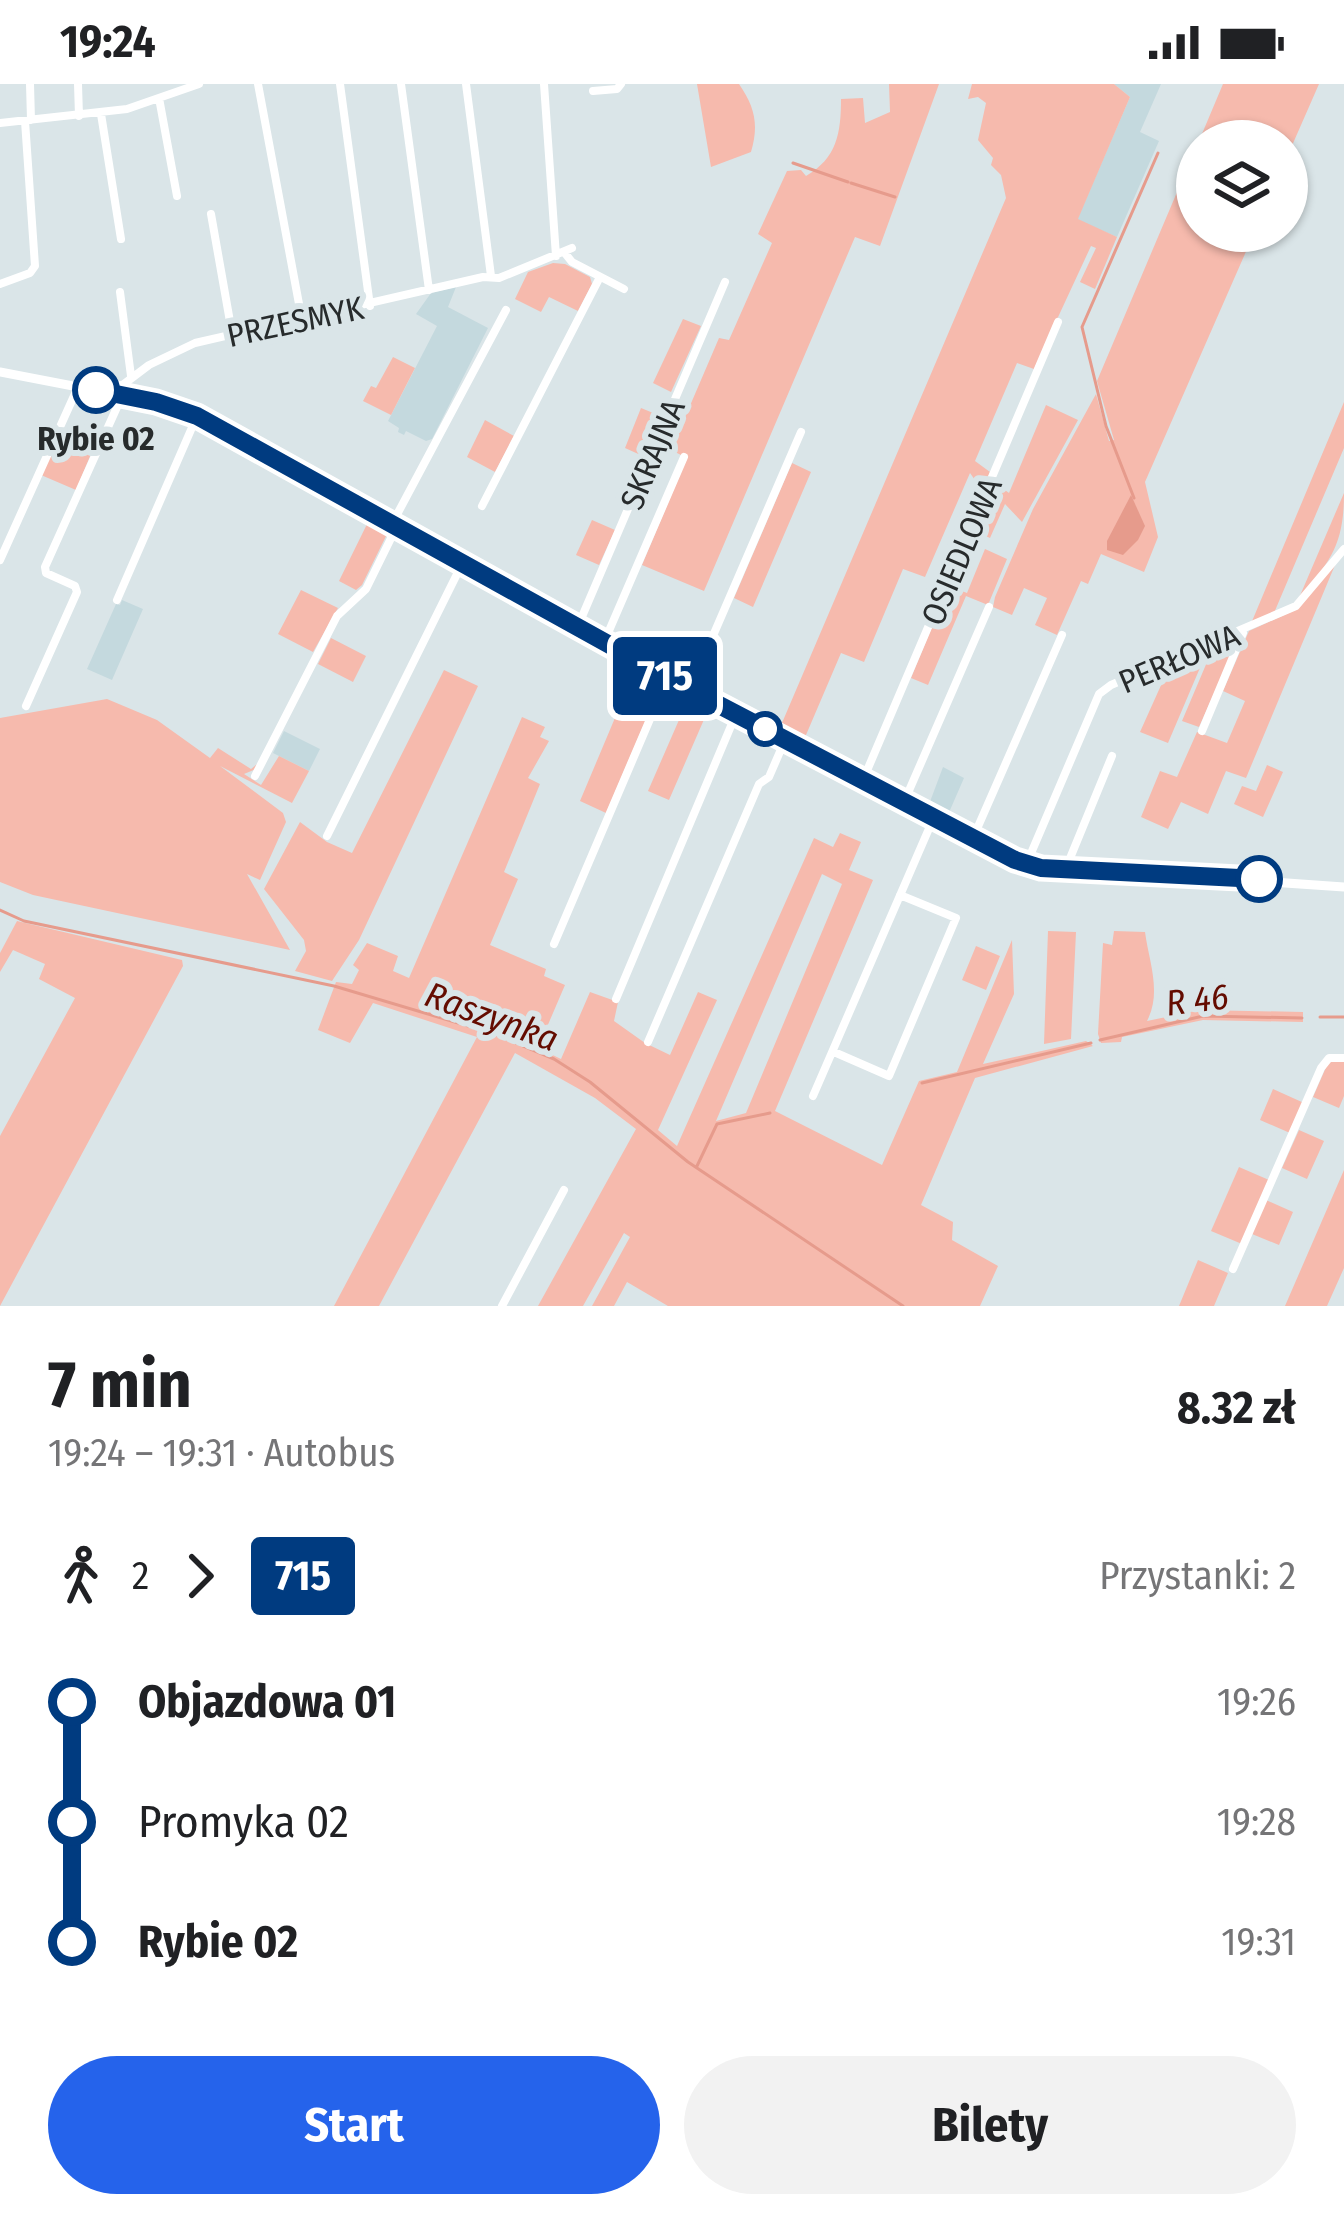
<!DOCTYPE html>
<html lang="pl">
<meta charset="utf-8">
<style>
:root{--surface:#fff;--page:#f2f2f2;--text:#202124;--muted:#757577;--accent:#2563eb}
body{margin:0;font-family:"Fira Sans Condensed",sans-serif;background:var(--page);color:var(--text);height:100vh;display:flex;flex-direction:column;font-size:45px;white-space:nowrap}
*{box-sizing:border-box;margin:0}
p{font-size:39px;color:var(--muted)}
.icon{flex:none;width:66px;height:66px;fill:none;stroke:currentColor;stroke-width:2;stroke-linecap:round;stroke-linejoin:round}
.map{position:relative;height:1222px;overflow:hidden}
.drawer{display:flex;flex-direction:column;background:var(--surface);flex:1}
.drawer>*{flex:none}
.badge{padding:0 24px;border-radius:9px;font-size:42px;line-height:78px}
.fabs{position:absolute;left:1176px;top:36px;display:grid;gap:24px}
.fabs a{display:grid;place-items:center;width:132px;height:132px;border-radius:50%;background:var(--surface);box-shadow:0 3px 9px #0004;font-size:60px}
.map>.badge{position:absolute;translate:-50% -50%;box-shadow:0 0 0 6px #fff}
.legs{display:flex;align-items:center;gap:18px;height:132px;padding:0 48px;font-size:39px}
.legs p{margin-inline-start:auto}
.overview{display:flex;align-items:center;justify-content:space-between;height:204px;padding:0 48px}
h1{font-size:66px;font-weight:700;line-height:90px}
.primary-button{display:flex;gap:24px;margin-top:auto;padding:24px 48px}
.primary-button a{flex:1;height:138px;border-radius:72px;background:var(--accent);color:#fff;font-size:48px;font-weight:700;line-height:138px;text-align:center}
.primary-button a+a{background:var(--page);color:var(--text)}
ul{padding:0 48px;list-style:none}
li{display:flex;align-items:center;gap:42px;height:120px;font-size:45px}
li i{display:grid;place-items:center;width:18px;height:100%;margin:0 15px;background:currentColor}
li i::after{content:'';width:30px;height:30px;margin:-15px;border:9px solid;border-radius:50%;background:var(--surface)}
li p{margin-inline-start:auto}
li:first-child i{background:linear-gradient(#0000 50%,currentColor 0)}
li:last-child i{background:linear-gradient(currentColor 50%,#0000 0)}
.status{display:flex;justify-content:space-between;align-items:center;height:84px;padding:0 60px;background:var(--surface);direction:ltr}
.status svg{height:33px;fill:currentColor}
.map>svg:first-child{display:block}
.built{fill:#c4d9de}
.green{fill:#f6baad;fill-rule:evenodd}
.water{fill:#e69b8c}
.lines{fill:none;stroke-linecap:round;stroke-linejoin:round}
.stream{stroke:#e69b8c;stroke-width:3}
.minor{stroke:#fff;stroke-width:8}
.tertiary{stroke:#fff;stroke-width:9}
.line-1-casing{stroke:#fff;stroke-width:27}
.line-1{stroke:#003b80;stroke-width:18}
.stop-1-dot{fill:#fff;stroke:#003b80;stroke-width:6}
.labels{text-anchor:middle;stroke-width:12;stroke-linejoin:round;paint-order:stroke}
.street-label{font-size:33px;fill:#272b2c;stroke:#dae5e8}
.stop-label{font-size:33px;font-weight:bold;fill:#272b2c;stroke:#dae5e8}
.water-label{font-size:36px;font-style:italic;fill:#640c00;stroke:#dae5e8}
</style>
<div class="status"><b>19:24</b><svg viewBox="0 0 49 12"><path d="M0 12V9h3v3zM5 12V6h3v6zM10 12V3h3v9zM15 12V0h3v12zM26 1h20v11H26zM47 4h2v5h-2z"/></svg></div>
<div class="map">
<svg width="1344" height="1222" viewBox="0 0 1344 1222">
<rect width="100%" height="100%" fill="#dae5e8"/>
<path class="built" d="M 1114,0 L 1161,0 L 1140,48 L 1159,57 L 1117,153 L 1077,136 L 1130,13 Z
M 456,203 L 448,223 L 488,244 L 432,355 L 426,357 L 406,347 L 404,351 L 398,348 L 399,344 L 388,337 L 437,242 L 416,230 L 431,209 Z
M 122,516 L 143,525 L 112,596 L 87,585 L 116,520 L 120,521 Z
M 636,583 L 661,598 L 647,633 L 620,622 Z
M 284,647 L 320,665 L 309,687 L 273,669 Z
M 943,683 L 964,694 L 947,733 L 928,723 Z"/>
<path class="green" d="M 697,0 L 739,0 C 755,23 759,41 751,68 L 711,83 Z
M 889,0 L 939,0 L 880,162 L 855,153 L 704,507 L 642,481 L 687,374 L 671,366 L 719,254 L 729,256 L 772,159 L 758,150 L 787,87 L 801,86 L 806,92 C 837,74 841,49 841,15 L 863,14 L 865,39 L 890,28 Z
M 972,0 L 1114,0 L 1130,13 L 1078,135 L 1117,153 L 1095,205 L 1080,198 L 1096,164 L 1091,162 L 1034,285 L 1017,279 L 975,377 L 990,388 L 982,406 L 970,389 L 925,493 L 903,485 L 864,578 L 841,569 L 803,658 L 779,646 L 1006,114 L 1001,91 L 991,81 L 993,74 L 978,56 L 986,19 L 978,13 L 968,15 Z
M 1223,0 L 1319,0 L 1287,73 L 1287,57 L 1199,57 Z
M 1197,61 L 1197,147 L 1255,147 L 1145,398 L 1158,453 L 1144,488 L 1101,470 L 1088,500 L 1081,497 L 1057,551 L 1035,541 L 1047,514 L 1024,504 L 1012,531 L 993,523 L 995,513 L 1033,425 L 1096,310 L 1109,357 L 1114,356 L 1097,297 Z
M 553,179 L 565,180 L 590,193 L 592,200 L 578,227 L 549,213 L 541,228 L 515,215 L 528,188 Z
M 683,235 L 701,242 L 671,308 L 653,299 Z
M 393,273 L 415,284 L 391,331 L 363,317 L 371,302 L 376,304 Z
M 1344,318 L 1344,364 L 1274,529 L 1250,542 Z
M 1046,321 L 1078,336 L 1022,438 L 1005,420 L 990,454 L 973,446 L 996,394 L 998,401 L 1009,409 Z
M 641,324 L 663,333 L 645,373 L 625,364 Z
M 485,336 L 514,352 L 495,388 L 467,373 Z
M 60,351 L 93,365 L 76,406 L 41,391 Z
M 792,379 L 811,388 L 753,523 L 734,514 Z
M 1344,409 C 1344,460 1331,477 1299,514 Z
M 370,434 L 390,444 L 362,501 L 356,506 L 339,497 Z
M 592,436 L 615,446 L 599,481 L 576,471 Z
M 985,465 L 1007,475 L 988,521 L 966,512 L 928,601 L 911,594 L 949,502 L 967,509 Z
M 1335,481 L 1246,694 L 1226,687 L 1208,730 L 1181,718 L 1168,745 L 1141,733 L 1160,687 L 1177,693 L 1197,648 L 1227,659 L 1245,617 L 1223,607 L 1249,547 L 1295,526 Z
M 301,506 L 338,524 L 313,568 L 278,550 Z
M 1240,551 L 1199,643 L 1182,637 L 1213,564 Z
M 331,554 L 366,572 L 353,598 L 318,580 Z
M 1208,565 L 1168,659 L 1140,648 L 1171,579 Z
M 444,586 L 478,602 L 359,856 L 332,897 L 295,887 L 306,867 L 304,856 L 264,805 L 300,738 L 327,758 L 352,769 Z
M 689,613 L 709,624 L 669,716 L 648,707 Z
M 107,615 L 157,636 L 210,674 L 218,664 L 251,685 L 261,677 L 256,685 L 244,690 L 261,701 L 279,672 L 309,687 L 292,719 L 220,682 L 283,729 L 286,738 L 260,796 L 247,790 L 290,866 L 33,811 L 0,798 L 0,634 Z
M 620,622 L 647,633 L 606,729 L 580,717 Z
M 522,633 L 545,643 L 540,653 L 549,657 L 528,694 L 540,700 L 504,788 L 518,795 L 490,861 L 546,885 L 544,892 L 565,901 L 538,964 L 561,975 L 590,908 L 618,918 L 614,937 L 645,959 L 670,971 L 698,908 L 717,916 L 658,1046 L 677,1062 L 814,754 L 833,763 L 840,749 L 861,758 L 849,786 L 873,796 L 775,1027 L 882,1081 L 919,997 L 957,988 L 1012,856 L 1014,910 L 983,980 L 1086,957 L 1093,962 L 975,994 L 921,1121 L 953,1138 L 952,1156 L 998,1182 L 980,1222 L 668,1222 L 627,1198 L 614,1222 L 592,1222 L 630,1153 L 624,1149 L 583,1222 L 538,1222 L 636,1045 L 595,1014 L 515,969 L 379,1222 L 334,1222 L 477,953 L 373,919 L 350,959 L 318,946 L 336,898 L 352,900 L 359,886 L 353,881 L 367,859 L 398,872 L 393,887 L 409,894 ZM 822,790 L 842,800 L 746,1029 L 716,1037 Z
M 1267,681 L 1283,688 L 1263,733 L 1234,720 L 1242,702 L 1256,707 Z
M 17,837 L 182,876 L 183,882 L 0,1222 L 0,1052 L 75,914 L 39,895 L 45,880 L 13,866 L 0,888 L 0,869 Z
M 1048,847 L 1076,848 L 1071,955 L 1044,960 Z
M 1114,847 L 1145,848 C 1149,878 1162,908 1147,937 L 1200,926 L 1303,928 L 1303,938 L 1203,936 L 1122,953 L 1121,958 L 1101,959 L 1098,950 L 1103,859 L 1112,861 Z
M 976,862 L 1000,872 L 986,906 L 962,896 Z
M 1333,976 L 1344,976 L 1344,1012 L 1339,1024 L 1313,1013 L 1327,981 Z
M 1273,1005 L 1304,1019 L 1290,1049 L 1260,1036 Z
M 1299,1046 L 1324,1057 L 1307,1095 L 1282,1084 Z
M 1239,1083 L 1269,1096 L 1242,1160 L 1211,1147 Z
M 1344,1086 L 1344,1184 L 1327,1222 L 1285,1222 Z
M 1266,1116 L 1293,1128 L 1279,1161 L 1252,1150 Z
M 1198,1176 L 1228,1189 L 1214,1222 L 1179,1222 Z"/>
<path class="water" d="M 1131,411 L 1145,442 L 1138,456 L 1123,471 L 1107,466 L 1107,457 Z"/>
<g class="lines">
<path class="stream" d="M 793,79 L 848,98
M 851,99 L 895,113
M 1134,414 L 1106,342 L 1082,243 L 1158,69
M 0,826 L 24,837 L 334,902 L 495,950 L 554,975 L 590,998 L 688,1078 L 903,1222
M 1320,933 L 1344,933
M 1100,956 L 1203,932 L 1302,934
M 922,999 L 1091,959
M 697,1082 L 717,1040 L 770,1029"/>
<path class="minor" d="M 30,0 L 31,36
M 78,0 L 79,32
M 258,0 L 302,236
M 340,0 L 370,222
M 401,0 L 429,206
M 466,0 L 491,192
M 544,0 L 556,172
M 593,7 L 617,5 L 621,0
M 159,14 L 177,112
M 101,30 L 121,155
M 0,39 L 127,25 L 199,0
M 211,130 L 232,249
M 564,168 L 572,178 L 624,205
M 0,200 L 30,189 L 35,182 L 25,37
M 120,208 L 131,292
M 112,309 L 149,281 L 195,259 L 483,193 L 499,194 L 572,164
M 482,422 L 600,193
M 393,438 L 506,226
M 0,476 L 78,303
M 117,516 L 197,332
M 578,542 L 725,198
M 605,556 L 684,373
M 690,605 L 801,348
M 26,622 L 77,508 L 75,502 L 46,489 L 45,483 L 122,312
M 1202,647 L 1243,549
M 255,692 L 337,532 L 366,505 L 397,442
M 863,696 L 1058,238
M 904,718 L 989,523
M 327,752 L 463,478
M 973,754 L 1062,551
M 1026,781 L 1099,610 L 1111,601 L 1296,522 L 1344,465
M 1066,784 L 1112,672
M 554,860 L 668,593
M 616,915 L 736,630
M 648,958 L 759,700 L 769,693 L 785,656
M 834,968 L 889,992 L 956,834 L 900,811
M 813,1012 L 934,733
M 1233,1185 L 1321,984 L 1329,974 L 1344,974
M 502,1222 L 564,1106"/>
<path class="tertiary" d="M 0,288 L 156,318 L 197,332 L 700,611 L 1026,781 L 1344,803"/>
</g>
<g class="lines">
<g class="line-1-casing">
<path id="line-1" d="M 96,306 L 156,318 L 197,332 L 700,611 L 1015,776 L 1041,784 L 1259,795"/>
</g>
<use href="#line-1" class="line-1"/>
</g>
<g class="stop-1-dot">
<circle cx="96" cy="306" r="21"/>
<circle cx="765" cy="645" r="15"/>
<circle cx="1259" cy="795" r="21"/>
</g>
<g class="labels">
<g class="street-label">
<text transform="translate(295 237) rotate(-12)" y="12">PRZESMYK</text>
<text transform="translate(652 370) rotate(-67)" y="12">SKRAJNA</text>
<text transform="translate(961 467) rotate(-67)" y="12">OSIEDLOWA</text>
<text transform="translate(1179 574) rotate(-23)" y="12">PERŁOWA</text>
</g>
<g class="stop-label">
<text x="96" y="366">Rybie 02</text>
</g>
<g class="water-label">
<text transform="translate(1197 915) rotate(-7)" y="13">R 46</text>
<text transform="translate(492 932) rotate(20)" y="13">Raszynka</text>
</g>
</g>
</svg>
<div class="fabs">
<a><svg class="icon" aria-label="layers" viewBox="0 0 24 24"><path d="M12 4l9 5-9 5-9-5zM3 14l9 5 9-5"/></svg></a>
</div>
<b class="badge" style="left:665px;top:592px;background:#003b80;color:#fff">715</b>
</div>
<section class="drawer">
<div class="overview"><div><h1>7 min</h1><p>19:24 – 19:31 · Autobus</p></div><b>8.32 zł</b></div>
<div class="legs"><svg class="icon" aria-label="walk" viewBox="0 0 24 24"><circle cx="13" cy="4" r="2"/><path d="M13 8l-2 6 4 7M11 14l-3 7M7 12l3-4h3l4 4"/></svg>2<svg class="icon" aria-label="forward" viewBox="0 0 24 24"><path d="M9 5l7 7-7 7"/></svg><b class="badge" style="background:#003b80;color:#fff">715</b><p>Przystanki: 2</p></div>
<ul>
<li><i style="color:#003b80"></i><b>Objazdowa 01</b><p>19:26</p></li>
<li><i style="color:#003b80"></i><span>Promyka 02</span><p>19:28</p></li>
<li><i style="color:#003b80"></i><b>Rybie 02</b><p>19:31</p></li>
</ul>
<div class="primary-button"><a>Start</a><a>Bilety</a></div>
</section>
